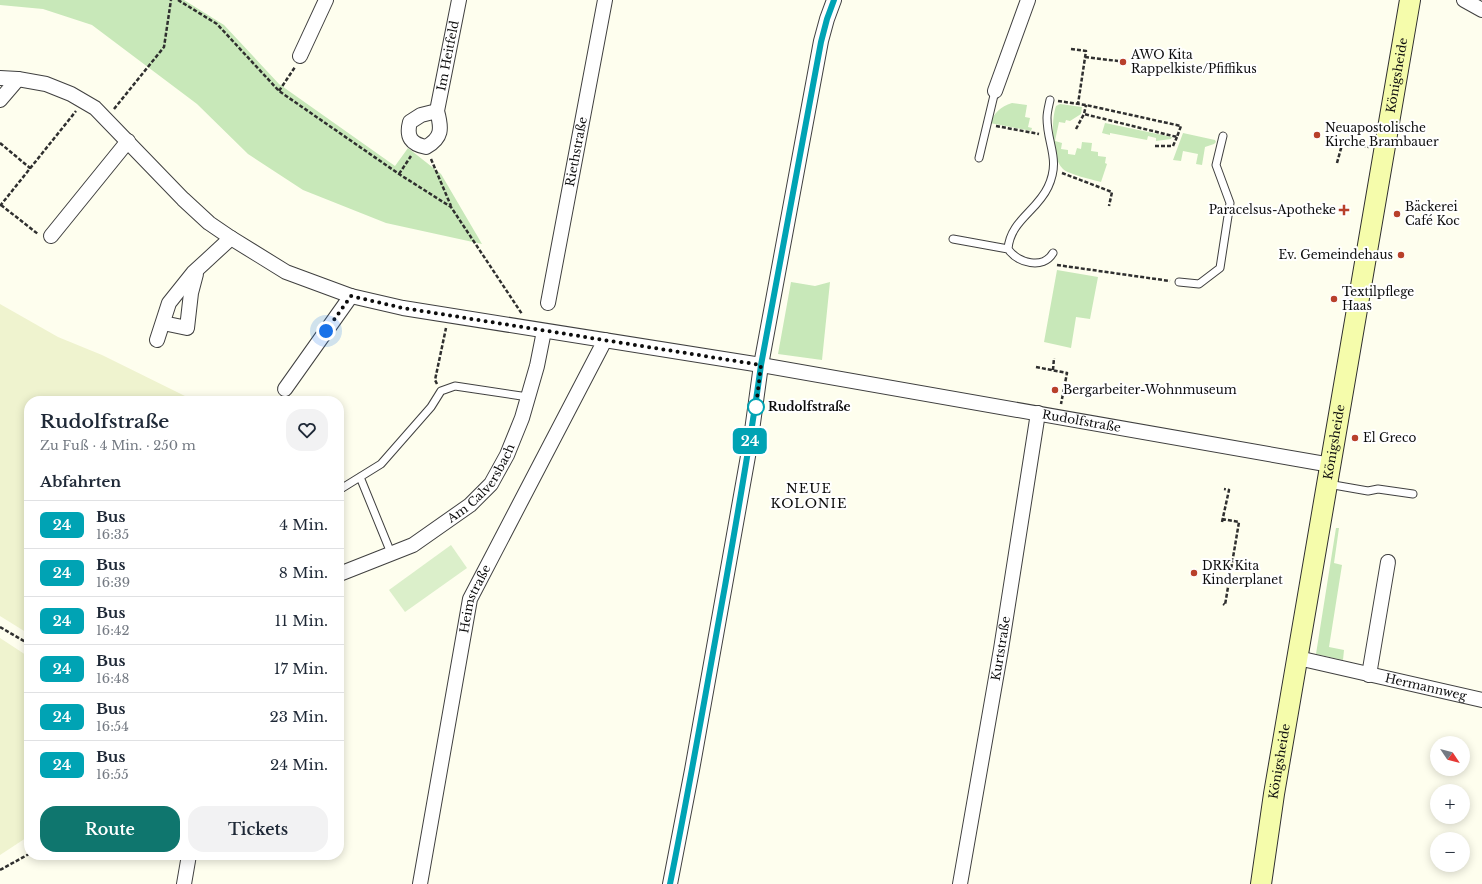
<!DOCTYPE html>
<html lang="de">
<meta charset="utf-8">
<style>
:root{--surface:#fff;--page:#f2f2f3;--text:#1f2937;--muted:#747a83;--line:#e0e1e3;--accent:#0f766e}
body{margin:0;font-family:"Libre Baskerville",serif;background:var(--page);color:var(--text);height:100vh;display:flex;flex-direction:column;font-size:15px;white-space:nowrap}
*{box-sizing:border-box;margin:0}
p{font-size:13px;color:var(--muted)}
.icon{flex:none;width:22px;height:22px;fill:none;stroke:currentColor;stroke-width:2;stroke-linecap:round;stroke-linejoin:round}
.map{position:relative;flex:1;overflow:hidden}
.panel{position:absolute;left:24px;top:396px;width:320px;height:464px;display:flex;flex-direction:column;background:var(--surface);border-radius:16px;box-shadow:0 2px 10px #0003}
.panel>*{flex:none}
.badge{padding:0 8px;border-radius:6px;font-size:14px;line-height:26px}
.needle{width:26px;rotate:125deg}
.controls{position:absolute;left:1430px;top:736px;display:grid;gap:8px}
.controls a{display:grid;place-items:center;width:40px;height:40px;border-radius:50%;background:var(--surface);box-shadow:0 2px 10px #0003;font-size:20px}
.you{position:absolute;width:20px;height:20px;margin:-10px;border:3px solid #fff;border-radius:50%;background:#1a73e8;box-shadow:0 0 0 6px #1a73e833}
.map>.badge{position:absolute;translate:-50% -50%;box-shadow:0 0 0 2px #fff}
h2{padding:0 16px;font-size:15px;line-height:36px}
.round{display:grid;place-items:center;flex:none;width:42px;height:42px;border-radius:16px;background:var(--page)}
.summary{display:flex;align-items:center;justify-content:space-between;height:68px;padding:0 16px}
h1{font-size:19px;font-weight:600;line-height:30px}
.button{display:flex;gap:8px;margin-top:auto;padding:8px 16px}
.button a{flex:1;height:46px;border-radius:16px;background:var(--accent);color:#fff;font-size:16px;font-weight:600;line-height:46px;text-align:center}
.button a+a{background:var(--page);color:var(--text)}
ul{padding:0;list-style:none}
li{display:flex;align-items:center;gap:12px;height:48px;padding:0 16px;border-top:1px solid var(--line)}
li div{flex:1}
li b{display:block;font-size:15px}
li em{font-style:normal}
li .badge{min-width:44px;font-weight:700;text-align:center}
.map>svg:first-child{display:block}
.farmland{fill:#eff3cf}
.green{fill:#c8e8b9}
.pitch{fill:#dbefca}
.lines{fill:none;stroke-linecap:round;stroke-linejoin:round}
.lane-casing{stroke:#404040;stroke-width:9}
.street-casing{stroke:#404040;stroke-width:16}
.secondary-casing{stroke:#2f2f2f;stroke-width:22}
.path{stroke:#2f2f2f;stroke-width:2.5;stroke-dasharray:4 2;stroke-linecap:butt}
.lane{stroke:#fff;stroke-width:7}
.street{stroke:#fff;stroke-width:14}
.secondary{stroke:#f5fcab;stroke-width:20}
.line-casing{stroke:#fff;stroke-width:9}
.line{stroke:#00a3b4;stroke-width:6}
.walk{stroke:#0d0d0d;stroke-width:4;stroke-dasharray:0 7.2}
.poi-dot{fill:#b8402a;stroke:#fff;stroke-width:1.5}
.stop-dot{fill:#fff;stroke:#00a3b4;stroke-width:2}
.labels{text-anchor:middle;stroke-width:4;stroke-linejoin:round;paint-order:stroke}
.poi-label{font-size:12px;fill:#0d0d0d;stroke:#fff;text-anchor:start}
.street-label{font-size:12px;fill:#0d0d0d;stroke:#fff}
.stop-label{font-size:12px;font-weight:bold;fill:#0d0d0d;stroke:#fff;text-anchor:start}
.neighbourhood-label{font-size:13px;letter-spacing:1px;fill:#0d0d0d;stroke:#fff}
</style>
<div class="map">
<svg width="1482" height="884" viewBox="0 0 1482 884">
<rect width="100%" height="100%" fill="#fefeee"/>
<path class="farmland" d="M 0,304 L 58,337 L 102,355 L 185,396 L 192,401 L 29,401 L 29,634 L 0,616 Z
M 0,638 L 29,657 L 29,836 L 0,855 Z"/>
<path class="green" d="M 0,0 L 184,0 L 224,25 L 279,84 L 395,166 L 408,148 L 441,174 L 482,244 L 386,223 L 303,190 L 248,154 L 197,104 L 92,25 L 43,9 L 0,5 Z
M 1012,103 L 1027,105 L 1025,117 L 1030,118 L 1028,127 L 1032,128 L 1031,131 L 990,123 C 995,112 1000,107 1012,103 Z
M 1060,104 L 1082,107 L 1081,114 L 1070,121 L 1066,120 L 1065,123 L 1059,122 L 1055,141 L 1062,143 L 1061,149 L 1068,150 L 1068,154 L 1075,155 L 1077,148 L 1081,149 L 1082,142 L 1092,143 L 1091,151 L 1098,152 L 1098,156 L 1106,157 L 1105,163 L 1107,164 L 1101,182 C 1093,180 1068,174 1063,169 C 1051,158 1051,120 1056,106 Z
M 1105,123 L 1172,137 L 1171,139 L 1156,141 L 1156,138 L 1148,136 L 1147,140 L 1110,133 L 1110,135 L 1102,133 Z
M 1183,133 L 1215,140 L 1216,142 L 1214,144 L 1205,147 L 1202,165 L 1196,164 L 1198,154 L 1183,151 L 1181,161 L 1173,160 Z
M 1057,270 L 1098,277 L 1090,319 L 1076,317 L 1071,348 L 1044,342 Z
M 791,282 L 815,286 L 830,282 L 822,360 L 778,354 Z
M 1336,528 L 1339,528 L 1334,563 L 1342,565 L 1329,647 L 1344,650 L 1343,660 L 1316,654 Z"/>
<path class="pitch" d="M 451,545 L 467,568 L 405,612 L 389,590 Z"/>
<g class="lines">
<g class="lane-casing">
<path id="lane" d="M 1050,100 C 1049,105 1047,112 1047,118 C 1047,145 1061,159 1048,187 C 1037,211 1010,221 1008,249 C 1018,263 1043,270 1053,253
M 979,158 L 995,91
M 953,239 L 1008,249
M 1179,282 L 1199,284 L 1220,268 L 1230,203 L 1216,165 L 1223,136
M 360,477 L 391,553
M 1328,484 L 1368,491 L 1378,489 L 1413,494
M 339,490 L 381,464 L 431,407 L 441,391 L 455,386 L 528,397"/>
</g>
<g class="street-casing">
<g id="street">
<path d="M 1464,0 L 1482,10"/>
<path d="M 300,56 L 326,0"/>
<path id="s1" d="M 0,78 L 18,79 L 46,84 L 71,94 L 95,108 L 183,199 L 209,223 L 231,238 L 286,272 L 351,296 L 403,308 L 761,365 L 1331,465"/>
<path d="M 995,91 L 1028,0"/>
<path d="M 0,100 L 18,79"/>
<path id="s2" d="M 437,111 L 421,115 L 410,122 C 406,137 411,144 426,147 C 442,138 442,129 437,111 L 459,0"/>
<path d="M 51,236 L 128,141"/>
<path id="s3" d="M 548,303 L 605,0"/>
<path d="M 163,323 L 187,328 L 191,293 L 196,274"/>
<path d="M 157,340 L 169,303 L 193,273 L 231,238"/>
<path d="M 285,389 L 351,296"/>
<path id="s4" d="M 342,573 L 413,545 L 470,505 L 491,484 L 507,455 L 522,418 L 537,366 L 544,331"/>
<path id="s5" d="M 1298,658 L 1482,700"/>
<path d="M 1369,675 L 1388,562"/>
<path d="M 184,884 L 189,855"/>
<path id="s6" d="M 420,884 L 470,599 L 605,340"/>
<path d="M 670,884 L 692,770 L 750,445 L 761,365 L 821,41 L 827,19 L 834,0"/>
<path id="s7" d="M 960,884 L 1001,649 L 1038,413"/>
</g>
</g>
<g class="secondary-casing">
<g id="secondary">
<path id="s8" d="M 1261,884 L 1274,794 L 1410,0"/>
</g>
</g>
<path class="path" d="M 178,0 L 217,24 L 279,91 L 399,174 L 451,207 L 522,314
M 1071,49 L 1086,51 L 1078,104
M 1085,57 L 1118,61
M 279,91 L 295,67
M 1058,101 L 1086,105 L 1181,126 L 1177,137 L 1084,114 L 1086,105
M 114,109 L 164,47 L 171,0
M 996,126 L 1039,134
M 1076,129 L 1084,114
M 0,143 L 30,168
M 1155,146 L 1173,146 L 1177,137
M 431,159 L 451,206
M 1337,163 L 1343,141 L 1369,147
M 1062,173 L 1112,192 L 1109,206
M 399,174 L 411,156
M 1,205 L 38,234
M 0,206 L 76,111
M 1057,265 L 1170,281
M 1036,367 L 1067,373 L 1061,404
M 1053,370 L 1054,358
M 437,384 L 435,380 L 446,328
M 1222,519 L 1239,522 L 1225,605 L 1223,604
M 1222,522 L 1229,490 L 1224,489
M 0,627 L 29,644
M 0,870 L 29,854"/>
<use href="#lane" class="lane"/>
<use href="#street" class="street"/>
<use href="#secondary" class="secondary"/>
</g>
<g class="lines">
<g class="line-casing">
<path id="line" d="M 670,884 C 690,785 707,685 725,586 C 738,512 751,439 761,365 L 821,42 L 827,19 L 834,0"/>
</g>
<use href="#line" class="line"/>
<path class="walk" d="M 326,331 L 351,296 L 403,308 L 761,365 L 756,407"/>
</g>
<g class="poi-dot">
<circle cx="1123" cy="62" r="4"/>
<circle cx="1317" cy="135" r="4"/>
<path d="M1342 204h4v4h4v4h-4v4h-4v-4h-4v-4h4z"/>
<circle cx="1397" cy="214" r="4"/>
<circle cx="1401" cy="255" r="4"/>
<circle cx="1334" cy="299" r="4"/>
<circle cx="1055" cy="390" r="4"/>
<circle cx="1355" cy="438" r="4"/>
<circle cx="1194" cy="573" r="4"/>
</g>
<circle class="stop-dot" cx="756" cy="407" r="8"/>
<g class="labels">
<g class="poi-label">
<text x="1131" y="59">AWO Kita<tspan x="1131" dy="14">Rappelkiste/Pfiffikus</tspan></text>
<text x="1325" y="132">Neuapostolische<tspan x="1325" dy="14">Kirche Brambauer</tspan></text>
<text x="1405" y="211">Bäckerei<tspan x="1405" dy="14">Café Koc</tspan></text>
<text x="1336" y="214" text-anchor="end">Paracelsus-Apotheke</text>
<text x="1393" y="259" text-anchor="end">Ev. Gemeindehaus</text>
<text x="1342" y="296">Textilpflege<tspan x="1342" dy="14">Haas</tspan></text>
<text x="1063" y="394">Bergarbeiter-Wohnmuseum</text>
<text x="1363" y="442">El Greco</text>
<text x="1202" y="570">DRK Kita<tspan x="1202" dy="14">Kinderplanet</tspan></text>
</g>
<g class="street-label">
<text dy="4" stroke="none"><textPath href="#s2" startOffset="163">Im Heitfeld</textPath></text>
<text dy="4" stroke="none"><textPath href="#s8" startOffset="820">Königsheide</textPath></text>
<text dy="4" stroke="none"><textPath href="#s3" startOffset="154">Riethstraße</textPath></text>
<text dy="4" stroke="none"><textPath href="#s1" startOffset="1165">Rudolfstraße</textPath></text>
<text dy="4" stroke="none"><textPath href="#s8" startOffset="448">Königsheide</textPath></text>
<text dy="4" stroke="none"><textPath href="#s4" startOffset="170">Am Calversbach</textPath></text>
<text dy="4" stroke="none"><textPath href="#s6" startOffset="291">Heimstraße</textPath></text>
<text dy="4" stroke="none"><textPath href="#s7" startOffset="239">Kurtstraße</textPath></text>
<text dy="4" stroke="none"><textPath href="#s5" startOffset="131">Hermannweg</textPath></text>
<text dy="4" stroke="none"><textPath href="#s8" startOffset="124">Königsheide</textPath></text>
</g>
<g class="stop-label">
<text x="768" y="411">Rudolfstraße</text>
</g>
<g class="neighbourhood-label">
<text x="809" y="493">NEUE<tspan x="809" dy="15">KOLONIE</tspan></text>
</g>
</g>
</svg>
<div class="controls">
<a><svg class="needle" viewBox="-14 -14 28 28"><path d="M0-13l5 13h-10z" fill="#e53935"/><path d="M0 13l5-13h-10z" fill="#747a83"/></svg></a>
<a>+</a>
<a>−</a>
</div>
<div class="you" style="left:326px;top:331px"></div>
<b class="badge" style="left:750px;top:441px;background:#00a3b4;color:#fff">24</b>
<section class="panel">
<div class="summary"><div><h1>Rudolfstraße</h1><p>Zu Fuß · 4 Min. · 250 m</p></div><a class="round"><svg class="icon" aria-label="heart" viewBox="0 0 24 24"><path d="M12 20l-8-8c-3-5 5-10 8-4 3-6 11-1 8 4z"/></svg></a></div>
<h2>Abfahrten</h2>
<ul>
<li><span class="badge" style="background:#00a3b4;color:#fff">24</span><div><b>Bus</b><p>16:35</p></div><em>4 Min.</em></li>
<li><span class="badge" style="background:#00a3b4;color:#fff">24</span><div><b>Bus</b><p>16:39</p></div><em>8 Min.</em></li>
<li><span class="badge" style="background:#00a3b4;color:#fff">24</span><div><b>Bus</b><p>16:42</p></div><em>11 Min.</em></li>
<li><span class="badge" style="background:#00a3b4;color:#fff">24</span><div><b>Bus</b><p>16:48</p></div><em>17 Min.</em></li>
<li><span class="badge" style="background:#00a3b4;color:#fff">24</span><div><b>Bus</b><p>16:54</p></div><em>23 Min.</em></li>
<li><span class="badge" style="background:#00a3b4;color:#fff">24</span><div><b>Bus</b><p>16:55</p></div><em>24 Min.</em></li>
</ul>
<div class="button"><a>Route</a><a>Tickets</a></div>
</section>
</div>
